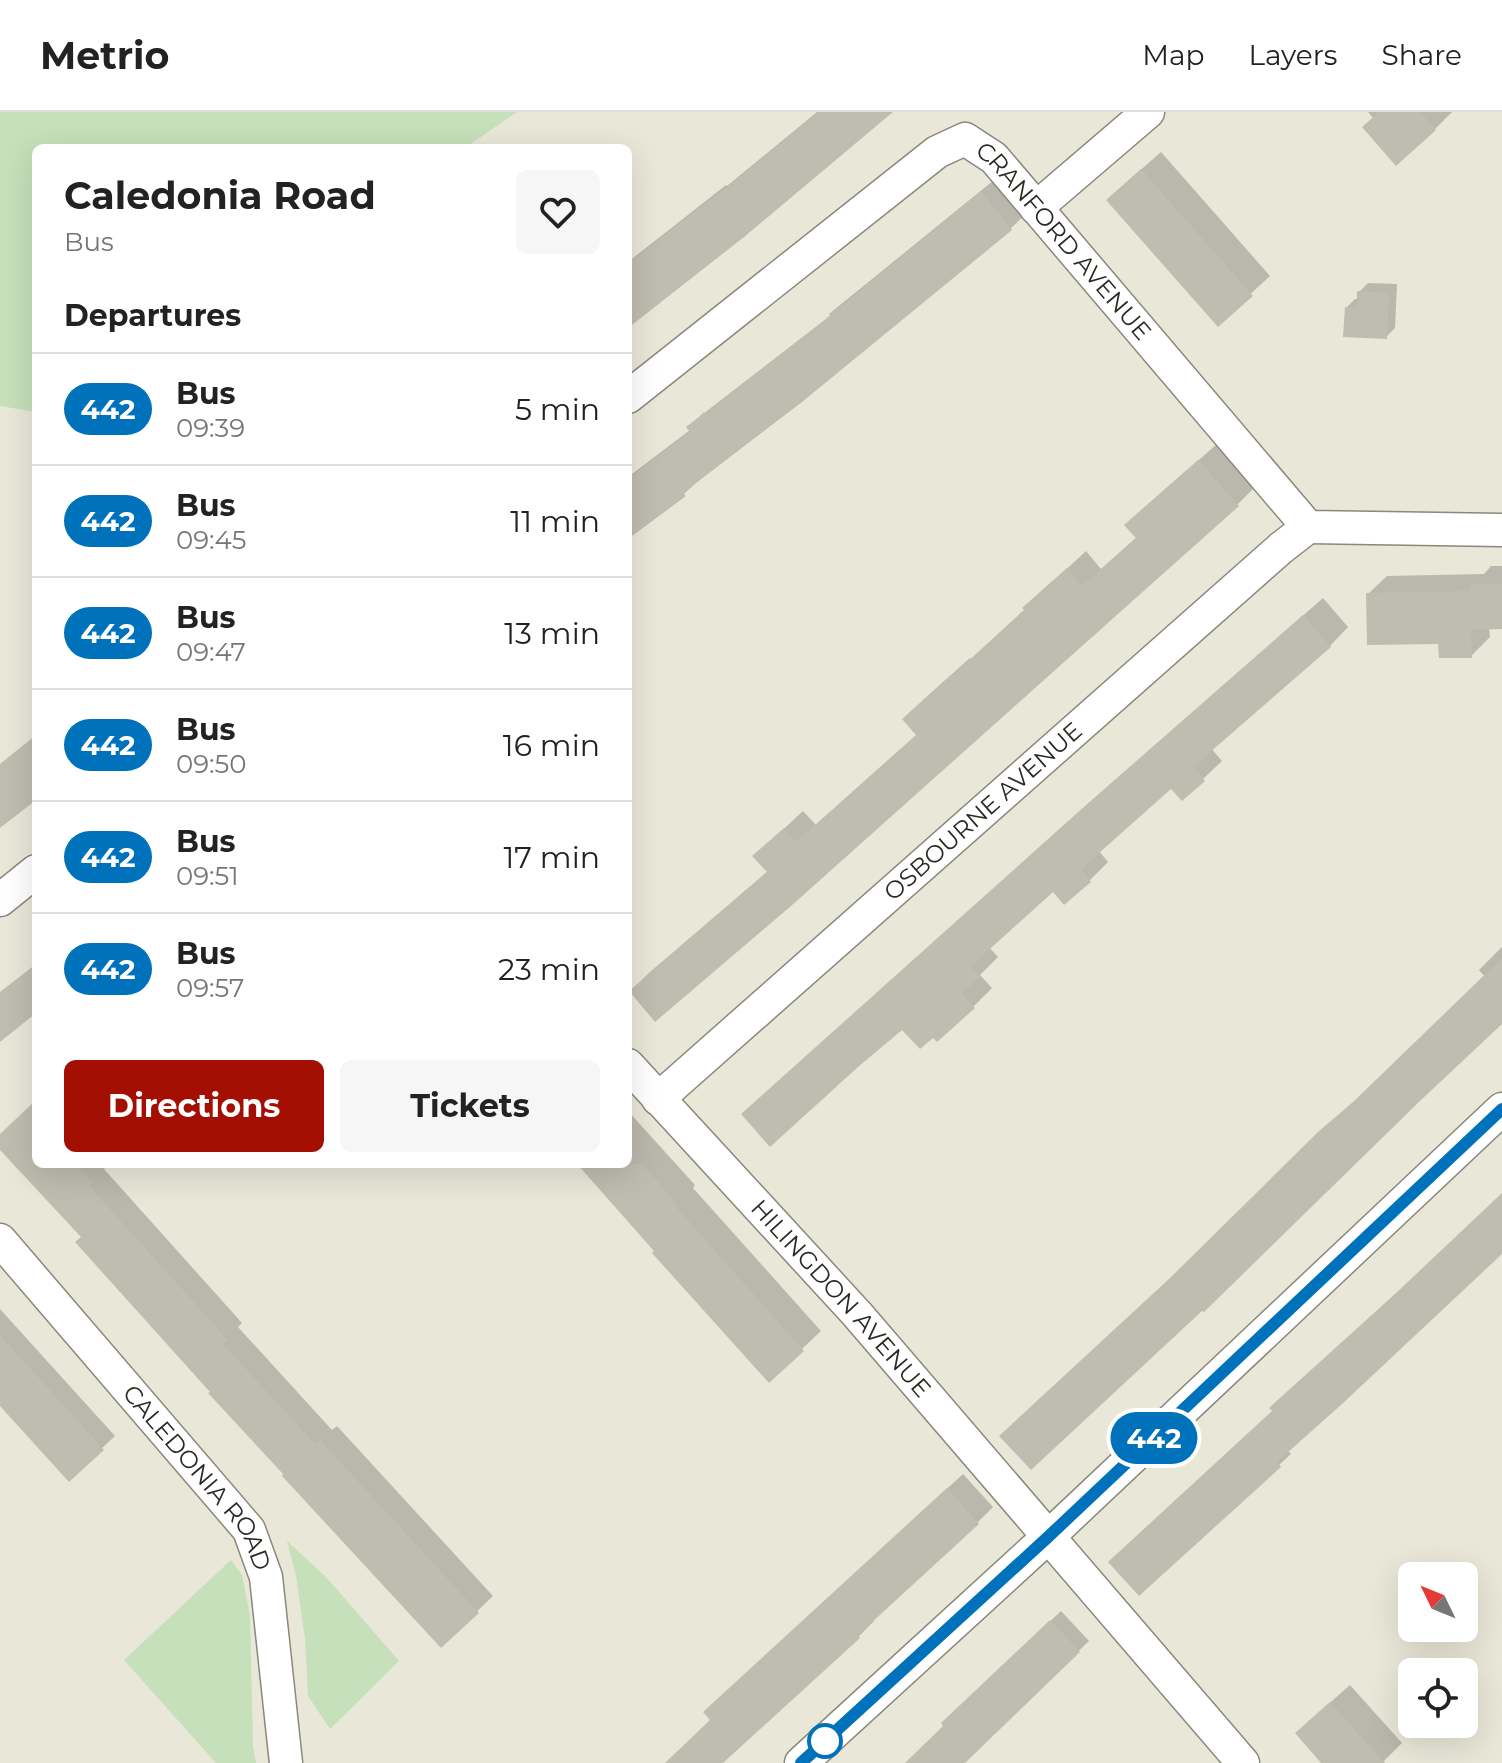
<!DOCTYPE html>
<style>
:root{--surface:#fff;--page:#f6f6f6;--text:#222;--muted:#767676;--line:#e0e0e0;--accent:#a40f03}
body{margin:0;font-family:Montserrat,sans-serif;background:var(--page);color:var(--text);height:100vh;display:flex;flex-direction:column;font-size:30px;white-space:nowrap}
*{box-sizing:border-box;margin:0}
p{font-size:26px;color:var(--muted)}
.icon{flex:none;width:44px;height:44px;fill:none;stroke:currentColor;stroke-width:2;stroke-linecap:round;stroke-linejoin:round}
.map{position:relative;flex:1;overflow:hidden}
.details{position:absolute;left:32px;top:32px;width:600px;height:1024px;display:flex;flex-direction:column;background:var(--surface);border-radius:12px;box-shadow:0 8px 32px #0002}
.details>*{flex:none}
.badge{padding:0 16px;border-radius:26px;font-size:28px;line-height:52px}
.needle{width:52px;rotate:313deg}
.controls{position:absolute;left:1398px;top:1450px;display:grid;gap:16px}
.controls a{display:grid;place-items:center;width:80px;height:80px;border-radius:12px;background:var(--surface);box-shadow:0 8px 32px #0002;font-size:40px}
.map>.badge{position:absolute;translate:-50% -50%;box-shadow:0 0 0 4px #fff}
h2{padding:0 32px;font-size:30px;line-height:72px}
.round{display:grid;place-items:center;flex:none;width:84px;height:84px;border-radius:12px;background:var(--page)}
.overview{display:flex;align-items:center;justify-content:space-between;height:136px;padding:0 32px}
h1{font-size:38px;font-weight:700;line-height:60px}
.primary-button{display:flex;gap:16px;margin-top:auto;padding:16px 32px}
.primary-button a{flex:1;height:92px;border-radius:12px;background:var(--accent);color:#fff;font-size:32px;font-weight:700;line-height:92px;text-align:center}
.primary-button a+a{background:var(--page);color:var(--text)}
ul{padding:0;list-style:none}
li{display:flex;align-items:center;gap:24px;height:112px;padding:0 32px;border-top:2px solid var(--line)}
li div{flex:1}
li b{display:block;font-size:30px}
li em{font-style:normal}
li .badge{min-width:88px;font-weight:700;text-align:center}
header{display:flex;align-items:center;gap:48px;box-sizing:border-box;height:112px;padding:0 40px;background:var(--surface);border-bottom:2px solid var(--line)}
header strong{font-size:38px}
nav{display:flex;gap:44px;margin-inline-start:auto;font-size:28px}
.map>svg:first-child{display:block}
.green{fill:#c6e0bb}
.shadow{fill:#0003}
.building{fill:#bfbdaf}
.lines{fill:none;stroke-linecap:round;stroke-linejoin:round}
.minor-casing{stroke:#8a887b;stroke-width:35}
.minor{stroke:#fff;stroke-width:32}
.line-casing{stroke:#fff;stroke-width:18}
.line{stroke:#0072bc;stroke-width:12}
.stop-dot{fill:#fff;stroke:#0072bc;stroke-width:4}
.labels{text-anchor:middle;stroke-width:8;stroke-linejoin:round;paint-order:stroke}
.street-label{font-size:24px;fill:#2a2924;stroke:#fff}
</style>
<header>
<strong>Metrio</strong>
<nav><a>Map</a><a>Layers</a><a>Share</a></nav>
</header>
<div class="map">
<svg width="1502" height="1651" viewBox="0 0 1502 1651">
<rect width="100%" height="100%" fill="#e9e7d8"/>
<path class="green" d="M 0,0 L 517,0 L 465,36 L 36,36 L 36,300 L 0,294 Z
M 287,1429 L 327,1466 L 399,1549 L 330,1617 L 308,1584 L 305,1527 L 296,1464 Z
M 231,1448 L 242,1463 L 250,1503 L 253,1634 L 256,1651 L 216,1651 L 124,1548 Z"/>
<path class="shadow" d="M 817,0 L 890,0 L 628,214 L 628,150 L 726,73 L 727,74 Z
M 1368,0 L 1452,0 L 1435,17 L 1373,6 Z
M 1161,40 L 1270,164 L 1218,212 L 1128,69 Z
M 999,64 L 1028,100 L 1011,116 L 800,288 L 701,366 L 684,382 L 628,425 L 628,365 L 690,318 L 689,315 L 704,300 L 704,304 L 831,205 L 829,202 Z
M 1368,171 L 1397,172 L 1395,216 L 1386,225 L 1346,196 L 1355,187 L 1359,187 L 1359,180 Z
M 1218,331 L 1256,374 L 1237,393 L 631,879 L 650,860 L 768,759 L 774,726 L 803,699 L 816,713 L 918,622 L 923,588 L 970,546 L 971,547 L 1026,497 L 1044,478 L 1086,439 L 1101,457 L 1137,425 L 1146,395 Z
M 1491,454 L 1502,454 L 1502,515 L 1489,516 L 1490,525 L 1471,544 L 1440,530 L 1368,482 L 1387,464 L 1484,462 Z
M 1323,486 L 1348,515 L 1330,534 L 1211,636 L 1222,649 L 1203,667 L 1171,674 L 1099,739 L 1108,750 L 1090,768 L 1065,790 L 1053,777 L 989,835 L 998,845 L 980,863 L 992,876 L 973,895 L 902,915 L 762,984 L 1097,684 Z
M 1502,835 L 1502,909 L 1187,1151 L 1485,865 L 1479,858 Z
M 36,990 L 36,1052 L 106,1052 L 107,1054 L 104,1057 L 242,1211 L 238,1215 L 332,1318 L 337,1314 L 493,1484 L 441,1534 L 286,1362 L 84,1125 L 0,1035 L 0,1024 Z
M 628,999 L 695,1073 L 693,1076 L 821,1219 L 769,1268 L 579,1052 L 628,1052 Z
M 1502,1084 L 1502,1140 L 1287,1338 L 1291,1342 L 1279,1353 L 1139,1481 L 1274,1299 Z
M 0,1197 L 115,1324 L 69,1367 L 0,1291 Z
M 963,1362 L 993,1395 L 978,1410 L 873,1507 L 874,1509 L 859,1524 L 722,1651 L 667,1651 L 713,1608 L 721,1585 Z
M 1061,1499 L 1089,1529 L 964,1649 L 964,1651 L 907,1651 L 946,1614 L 953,1601 Z
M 1350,1573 L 1402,1631 L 1382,1651 L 1324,1651 L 1316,1603 Z"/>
<path class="building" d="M 818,0 L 893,0 L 744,125 L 628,216 L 628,152 L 707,90 L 708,91 Z
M 1379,0 L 1420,0 L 1436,18 L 1396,54 L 1362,15 Z
M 1141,57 L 1253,184 L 1218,215 L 1106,88 Z
M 981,79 L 1012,118 L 802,290 L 683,381 L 686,384 L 628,427 L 628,367 L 690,320 L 686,315 L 822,210 Z
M 1357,179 L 1389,181 L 1387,227 L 1343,225 L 1345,195 L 1357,196 Z
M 1198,348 L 1239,394 L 791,794 L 655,910 L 629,879 L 767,760 L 752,744 L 784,716 L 796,730 L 815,713 L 916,623 L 902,607 L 951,563 L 952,564 L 1024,498 L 1022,496 L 1067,456 L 1082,474 L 1136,426 L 1124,413 Z
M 1470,472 L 1502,472 L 1502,517 L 1471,518 L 1472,546 L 1439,546 L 1438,532 L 1367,533 L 1366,481 L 1470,479 Z
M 1303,503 L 1331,535 L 1193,655 L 1205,669 L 1182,689 L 1171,677 L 1081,757 L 1091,770 L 1064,793 L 1053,780 L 971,854 L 980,865 L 962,881 L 975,896 L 937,930 L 933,926 L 920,937 L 902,918 L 858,955 L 770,1035 L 741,1002 L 1076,702 Z
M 36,623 L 36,688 L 0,716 L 0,652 Z
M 1502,846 L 1502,912 L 1421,988 L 1204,1200 L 1202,1199 L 1031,1358 L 999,1324 L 1170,1166 L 1318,1020 L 1353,990 Z
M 36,852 L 36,901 L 0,930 L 0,880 Z
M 36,988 L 36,1052 L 76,1052 L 93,1071 L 89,1074 L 228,1228 L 223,1232 L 315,1332 L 320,1328 L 479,1501 L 441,1536 L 282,1364 L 283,1362 L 208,1281 L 210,1280 L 75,1130 L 81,1125 L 0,1038 L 0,1022 Z
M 577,1052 L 642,1052 L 678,1093 L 676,1095 L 804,1239 L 769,1271 L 652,1141 L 654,1139 Z
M 1502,1081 L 1502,1142 L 1342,1292 L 1277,1350 L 1281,1355 L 1139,1484 L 1108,1450 L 1272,1299 L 1269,1296 L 1395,1182 Z
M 0,1223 L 104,1338 L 69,1370 L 0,1294 Z
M 947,1376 L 979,1412 L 858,1523 L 860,1526 L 723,1651 L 665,1651 L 710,1608 L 703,1600 Z
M 1050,1508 L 1080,1540 L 965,1651 L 905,1651 L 943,1614 L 941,1611 Z
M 1330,1590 L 1356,1619 L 1385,1651 L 1321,1651 L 1295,1621 Z"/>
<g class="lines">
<g class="minor-casing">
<g id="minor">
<path d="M 1036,96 L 1148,0"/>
<path id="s1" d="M 628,285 L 937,40 L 965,27 L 994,46 L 1308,415 L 1502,418"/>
<path d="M 0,788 L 36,759"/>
<path id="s2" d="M 628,953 L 857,1202 L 1243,1651"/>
<path id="s3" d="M 658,987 L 1281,436 L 1308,415"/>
<path id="s4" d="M 0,1128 L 249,1418 L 266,1465 L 286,1651"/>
<path d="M 801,1651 L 1048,1425 L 1502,997"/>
</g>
</g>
<use href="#minor" class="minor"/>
</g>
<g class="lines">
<g class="line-casing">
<path id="line" d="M 801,1651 L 1048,1425 L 1502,997"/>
</g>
<use href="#line" class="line"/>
</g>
<circle class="stop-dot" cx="825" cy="1629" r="16"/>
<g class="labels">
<g class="street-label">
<text dy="8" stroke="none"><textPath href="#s1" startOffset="568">CRANFORD AVENUE</textPath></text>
<text dy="8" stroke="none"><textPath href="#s3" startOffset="434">OSBOURNE AVENUE</textPath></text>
<text dy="8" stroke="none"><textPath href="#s2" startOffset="316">HILINGDON AVENUE</textPath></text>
<text dy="8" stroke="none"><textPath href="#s4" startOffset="310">CALEDONIA ROAD</textPath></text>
</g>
</g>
</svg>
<div class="controls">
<a><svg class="needle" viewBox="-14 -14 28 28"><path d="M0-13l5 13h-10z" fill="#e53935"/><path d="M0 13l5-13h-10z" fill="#767676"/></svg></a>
<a><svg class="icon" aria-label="locate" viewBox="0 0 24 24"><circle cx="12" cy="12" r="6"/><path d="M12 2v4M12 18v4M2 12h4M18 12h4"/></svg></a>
</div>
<b class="badge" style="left:1154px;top:1326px;background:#0072bc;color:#fff">442</b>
<section class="details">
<div class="overview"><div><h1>Caledonia Road</h1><p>Bus</p></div><a class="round"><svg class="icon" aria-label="heart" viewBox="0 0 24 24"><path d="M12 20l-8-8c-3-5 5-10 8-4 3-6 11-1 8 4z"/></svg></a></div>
<h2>Departures</h2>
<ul>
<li><span class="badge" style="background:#0072bc;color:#fff">442</span><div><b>Bus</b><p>09:39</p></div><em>5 min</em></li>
<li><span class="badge" style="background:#0072bc;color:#fff">442</span><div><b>Bus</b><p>09:45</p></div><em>11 min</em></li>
<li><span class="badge" style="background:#0072bc;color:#fff">442</span><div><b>Bus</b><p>09:47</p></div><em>13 min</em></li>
<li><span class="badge" style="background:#0072bc;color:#fff">442</span><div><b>Bus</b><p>09:50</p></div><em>16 min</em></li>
<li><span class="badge" style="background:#0072bc;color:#fff">442</span><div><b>Bus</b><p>09:51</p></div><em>17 min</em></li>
<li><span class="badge" style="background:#0072bc;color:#fff">442</span><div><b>Bus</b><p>09:57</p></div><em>23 min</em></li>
</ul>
<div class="primary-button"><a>Directions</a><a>Tickets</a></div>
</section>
</div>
